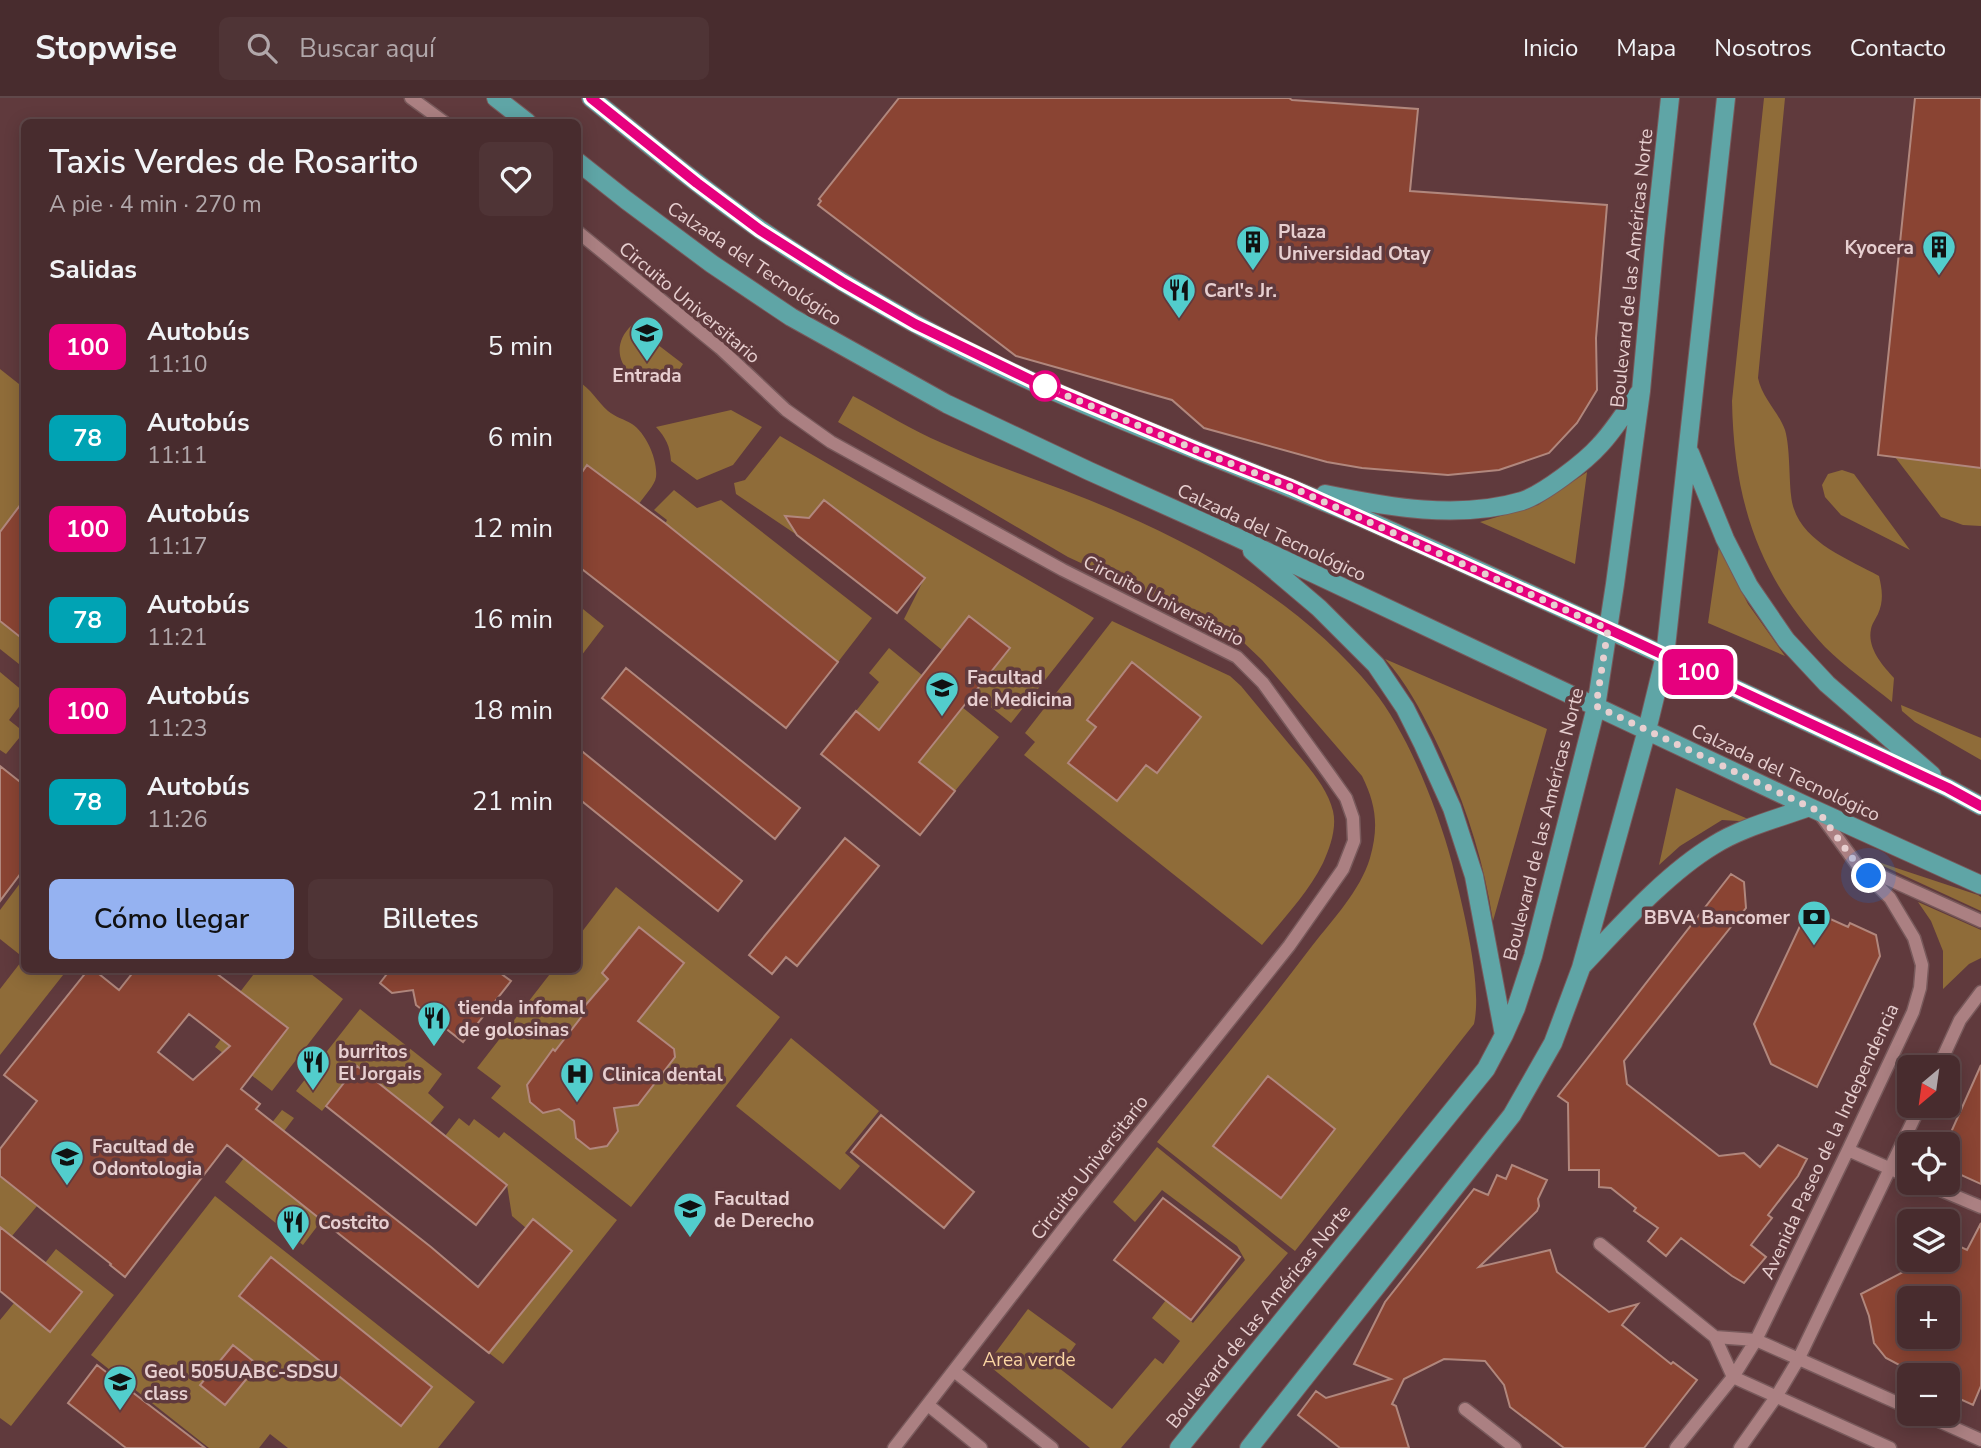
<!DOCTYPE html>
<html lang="es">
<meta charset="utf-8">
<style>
:root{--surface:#482c2e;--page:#4f3436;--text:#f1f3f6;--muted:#b1a7aa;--line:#60484a;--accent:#95b2f1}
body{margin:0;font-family:"Nunito Sans",sans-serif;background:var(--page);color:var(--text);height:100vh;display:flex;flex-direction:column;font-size:26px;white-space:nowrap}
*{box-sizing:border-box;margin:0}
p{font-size:23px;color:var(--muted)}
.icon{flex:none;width:38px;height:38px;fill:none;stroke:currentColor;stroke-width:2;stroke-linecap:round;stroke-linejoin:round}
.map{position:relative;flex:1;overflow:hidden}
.details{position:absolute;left:21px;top:21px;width:560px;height:854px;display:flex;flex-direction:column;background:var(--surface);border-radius:10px;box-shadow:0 4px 18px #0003,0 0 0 2px var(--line)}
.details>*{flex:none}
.badge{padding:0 14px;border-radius:10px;font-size:24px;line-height:46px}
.needle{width:46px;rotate:209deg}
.tools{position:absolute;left:1897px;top:957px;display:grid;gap:14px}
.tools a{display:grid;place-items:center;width:63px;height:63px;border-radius:10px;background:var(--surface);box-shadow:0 4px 18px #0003,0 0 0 2px var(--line);font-size:35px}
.you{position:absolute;width:35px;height:35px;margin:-18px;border:5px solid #fff;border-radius:50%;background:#1a73e8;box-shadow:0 0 0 10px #1a73e833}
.map>.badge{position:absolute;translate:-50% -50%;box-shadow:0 0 0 4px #fff}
h2{padding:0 28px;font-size:26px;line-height:63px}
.round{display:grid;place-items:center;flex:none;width:74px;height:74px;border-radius:10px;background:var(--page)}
.head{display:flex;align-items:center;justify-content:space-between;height:119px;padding:0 28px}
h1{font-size:33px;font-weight:600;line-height:52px}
.action{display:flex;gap:14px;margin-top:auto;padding:14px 28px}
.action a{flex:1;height:80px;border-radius:10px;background:var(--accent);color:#111;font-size:28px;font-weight:600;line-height:80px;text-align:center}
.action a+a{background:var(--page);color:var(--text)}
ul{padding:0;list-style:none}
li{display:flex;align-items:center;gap:21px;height:91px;padding:0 28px}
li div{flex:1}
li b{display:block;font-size:26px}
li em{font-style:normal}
li .badge{min-width:77px;font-weight:700;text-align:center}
header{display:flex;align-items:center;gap:42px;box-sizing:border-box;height:98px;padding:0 35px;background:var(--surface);border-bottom:2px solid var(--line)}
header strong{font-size:33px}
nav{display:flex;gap:38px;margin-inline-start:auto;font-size:24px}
.search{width:490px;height:63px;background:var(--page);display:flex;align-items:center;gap:18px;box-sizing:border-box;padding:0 24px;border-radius:10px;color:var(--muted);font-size:26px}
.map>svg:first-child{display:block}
.green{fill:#8f6c39}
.building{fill:#8a4433;stroke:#b1877d;stroke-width:2;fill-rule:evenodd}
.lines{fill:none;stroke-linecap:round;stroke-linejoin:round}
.minor-casing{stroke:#78595b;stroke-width:15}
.major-casing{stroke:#78595b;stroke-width:20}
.minor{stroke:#ab8082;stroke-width:12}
.major{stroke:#5fa5a6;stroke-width:18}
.line-casing{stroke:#fff;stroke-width:16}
.line{stroke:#e6007e;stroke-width:10}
.walk{stroke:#e7cfd0;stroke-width:7;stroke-dasharray:0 12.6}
.stop-dot{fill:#fff;stroke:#e6007e;stroke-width:3.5}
.labels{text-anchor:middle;stroke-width:7;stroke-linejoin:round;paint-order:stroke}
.poi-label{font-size:19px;font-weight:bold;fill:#e7cfd0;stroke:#603a3d;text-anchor:start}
.street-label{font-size:19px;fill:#e7cfd0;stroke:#603a3d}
.park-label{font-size:19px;fill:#fbd6a3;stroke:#603a3d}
</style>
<header>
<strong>Stopwise</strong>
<div class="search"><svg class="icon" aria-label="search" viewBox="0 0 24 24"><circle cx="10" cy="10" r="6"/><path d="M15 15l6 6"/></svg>Buscar aquí</div>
<nav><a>Inicio</a><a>Mapa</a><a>Nosotros</a><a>Contacto</a></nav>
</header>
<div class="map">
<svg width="1981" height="1350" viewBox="0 0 1981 1350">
<rect width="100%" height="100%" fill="#603a3d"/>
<path class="green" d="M 1764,0 L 1785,0 L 1758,280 C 1762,300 1778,313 1785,332 C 1790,349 1789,379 1791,397 C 1795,442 1845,459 1879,478 C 1882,491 1884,502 1878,516 C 1876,520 1872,526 1871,531 C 1867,550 1882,567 1894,580 L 1892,604 C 1870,586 1845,569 1825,549 C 1757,476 1734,401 1732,303 Z
M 632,227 L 683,266 C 656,313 593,263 632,227 Z
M 0,271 L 24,290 L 24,570 L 0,551 Z
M 578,283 C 591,291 597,303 608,313 C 615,319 624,321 632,326 C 646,335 658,362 656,379 C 655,387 644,398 639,406 L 587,368 L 578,380 Z
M 853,298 C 883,314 912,332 942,345 C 1000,371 1062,389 1120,415 C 1215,456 1307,511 1373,592 C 1408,635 1438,712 1452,765 C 1462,806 1483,886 1474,926 L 1295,1153 L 1157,1044 C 1209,979 1262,914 1312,848 C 1333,821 1360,793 1370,760 C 1379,729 1376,706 1362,678 L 1262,562 L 1242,543 L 1221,530 L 1068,459 L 838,324 Z
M 731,312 L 762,329 L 733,367 L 697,382 L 671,363 C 670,348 666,340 656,329 Z
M 780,338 L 1094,520 L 1011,625 L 973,595 L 1009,549 L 969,518 L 942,552 L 904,521 L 925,479 L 824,402 L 809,421 L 794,426 L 794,432 L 797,437 L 736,396 L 734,385 L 745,382 Z
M 1895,359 L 1981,370 L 1981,428 L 1963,427 L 1941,419 Z
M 1842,372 L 1854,376 L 1910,452 L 1841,417 L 1825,399 L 1822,387 L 1828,376 Z
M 1587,374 L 1575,466 L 1480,424 L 1538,407 Z
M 674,392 L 697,410 L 721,402 L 872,520 L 838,564 L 665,426 L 667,422 L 654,412 Z
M 1719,448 L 1748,506 L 1785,558 L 1708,525 Z
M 578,507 L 604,528 L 578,562 Z
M 1112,523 L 1230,578 L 1241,588 C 1257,607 1273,627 1289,646 C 1305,665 1327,688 1333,713 C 1337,730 1330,750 1323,765 C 1308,795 1283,821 1262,847 L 1024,657 L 1035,644 L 1025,635 Z
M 889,550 L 922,577 L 894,613 L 962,609 L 999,639 L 955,693 L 856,613 L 879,584 L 869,575 Z
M 1385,561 L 1547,631 L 1493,823 C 1483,758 1463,698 1434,639 C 1420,611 1406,584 1385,561 Z
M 0,574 L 24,594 L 24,602 L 9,622 L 24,634 L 6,656 L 0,652 Z
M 1901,607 L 1981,640 L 1981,662 L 1915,624 L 1902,613 Z
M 1676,690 L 1755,724 L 1722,722 L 1680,748 L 1659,767 Z
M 1866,760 L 1978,797 L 1981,799 L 1981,813 Z
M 24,780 L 24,872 L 67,872 L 0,957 L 0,891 L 24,860 L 0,841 L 0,812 Z
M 616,789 L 780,919 L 631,1109 L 491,1000 L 501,988 L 477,970 L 553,872 L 578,872 L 578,839 Z
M 1918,804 L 1981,832 L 1981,860 L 1969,866 L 1943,891 L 1943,853 L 1931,823 Z
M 257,872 L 306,872 L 343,901 L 272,993 L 215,949 L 221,941 L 258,969 L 288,930 L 240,894 Z
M 360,911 L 442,976 L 428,995 L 444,1009 L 430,1026 L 358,969 L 322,1013 L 296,993 Z
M 791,940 L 879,1013 L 845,1055 L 860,1068 L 840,1092 L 736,1008 Z
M 282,1012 L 294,1020 L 256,1070 L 322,1122 L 303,1147 L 225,1084 Z
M 459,1020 L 469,1028 L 474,1021 L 499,1040 L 504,1034 L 617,1122 L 503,1266 L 489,1255 L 572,1153 L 533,1122 L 526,1130 L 512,1118 L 507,1087 L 445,1038 Z
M 1157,1049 L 1288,1155 L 1121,1350 L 1090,1350 L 987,1266 L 1028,1211 L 1076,1246 L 1059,1270 L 1112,1311 L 1155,1260 L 1163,1266 L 1180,1243 L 1152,1220 L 1166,1202 L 1193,1225 L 1245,1162 L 1237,1148 L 1162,1092 L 1135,1124 L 1113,1104 Z
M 0,1078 L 37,1108 L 12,1138 L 0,1129 Z
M 215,1098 L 475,1304 L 438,1350 L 288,1350 L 270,1336 L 259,1350 L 209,1350 L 91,1257 Z
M 56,1151 L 114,1197 L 11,1328 L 0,1320 L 0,1222 L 14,1205 L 50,1233 L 45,1165 Z"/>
<path class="building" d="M 899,0 L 1289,0 L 1292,2 L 1418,11 L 1410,93 L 1607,107 L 1596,240 L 1597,292 L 1577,325 L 1549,355 L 1499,372 L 1448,377 L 1362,370 L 1327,364 L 1204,330 L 1172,302 L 1016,258 L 818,107 L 821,103 L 819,101 Z
M 1915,0 L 1981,0 L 1981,370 L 1878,357 Z
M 587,367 L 665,425 L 838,564 L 786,630 L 578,468 L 578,380 Z
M 24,402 L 24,542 L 0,523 L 0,434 Z
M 824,402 L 925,480 L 897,515 L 797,437 L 785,418 L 809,420 Z
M 969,518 L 1010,550 L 919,664 L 955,693 L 920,737 L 821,656 L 856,613 L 879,632 Z
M 1132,564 L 1201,619 L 1157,675 L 1146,667 L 1117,703 L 1068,665 L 1096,629 L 1087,622 Z
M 626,570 L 800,710 L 775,741 L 602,600 Z
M 578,650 L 742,783 L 718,813 L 578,700 Z
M 0,668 L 24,687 L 24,771 L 0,803 Z
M 845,740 L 879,768 L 797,868 L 786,859 L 772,876 L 749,857 Z
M 1731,776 L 1744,784 L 1746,810 L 1624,963 L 1627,986 L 1719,1058 L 1744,1055 L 1760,1069 L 1778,1047 L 1807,1061 L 1798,1078 L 1768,1117 L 1772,1120 L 1751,1147 L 1766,1159 L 1744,1185 L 1732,1178 L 1681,1140 L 1666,1158 L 1648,1143 L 1658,1130 L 1634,1113 L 1636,1110 L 1611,1090 L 1599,1089 L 1599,1072 L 1569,1072 L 1568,1005 L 1558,998 Z
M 1808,811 L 1848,829 L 1850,825 L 1876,837 L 1880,858 L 1817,989 L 1771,966 L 1754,926 Z
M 639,829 L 684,865 L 638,923 L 674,951 L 675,959 L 638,1007 L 614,1010 L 618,1033 L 607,1048 L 590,1051 L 576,1040 L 574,1023 L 559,1011 L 543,1015 L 530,1004 L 527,987 L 553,951 L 555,953 L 586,913 L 583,910 L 608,881 L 602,875 Z
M 88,872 L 94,872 L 119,892 L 135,872 L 212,872 L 288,930 L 241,991 L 260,1006 L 256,1011 L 431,1149 L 478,1189 L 533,1121 L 572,1153 L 489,1255 L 227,1047 L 125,1179 L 110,1167 L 111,1166 L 0,1078 L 0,1051 L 37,1003 L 4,977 ZM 189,916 L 230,948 L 193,982 L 158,954 Z
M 390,872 L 496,872 L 511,883 L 463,944 L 416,907 L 413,892 L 392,895 L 380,885 Z
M 1981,967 L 1981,1086 L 1948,1071 L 1948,1041 Z
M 357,968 L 507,1087 L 476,1127 L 326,1008 Z
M 1268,978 L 1335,1031 L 1281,1100 L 1213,1048 Z
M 881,1017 L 974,1094 L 944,1130 L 851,1054 Z
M 1512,1067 L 1547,1082 L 1538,1101 L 1539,1108 L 1537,1113 L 1479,1169 L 1550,1152 L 1557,1174 L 1609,1214 L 1638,1206 L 1622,1227 L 1671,1266 L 1673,1264 L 1697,1282 L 1644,1350 L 1564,1350 L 1510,1309 L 1504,1287 L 1485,1263 L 1444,1261 L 1404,1281 L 1392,1306 L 1396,1308 L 1409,1350 L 1340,1350 L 1298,1317 L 1316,1293 L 1326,1300 L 1391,1281 L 1354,1266 L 1385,1204 L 1474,1091 L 1488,1097 L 1497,1077 L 1506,1081 Z
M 1163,1100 L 1240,1159 L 1191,1222 L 1114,1162 Z
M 1981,1125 L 1981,1288 L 1973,1307 L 1951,1297 L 1960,1278 L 1920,1278 L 1886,1260 L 1874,1245 L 1869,1218 L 1861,1196 L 1926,1162 L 1948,1162 L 1948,1143 L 1967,1152 ZM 1909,1200 L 1948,1200 L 1948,1239 L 1909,1239 Z
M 0,1129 L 82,1194 L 50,1234 L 0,1193 Z
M 271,1159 L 432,1289 L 401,1328 L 239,1198 Z
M 233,1247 L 258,1267 L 225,1307 L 200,1287 Z
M 97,1267 L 205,1350 L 126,1350 L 68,1305 Z"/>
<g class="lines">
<g class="minor-casing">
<path id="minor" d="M 411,0 L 444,24
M 578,134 L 720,250 L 786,312 L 831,344 L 1063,472 L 1237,559 L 1263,585 L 1329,676 L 1346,700 L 1353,720 L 1354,743 L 1343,771 L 1289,848 L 1074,1117 L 894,1350
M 1868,772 L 1981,823
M 1938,970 L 1960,922 L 1981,894
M 1848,1052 L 1909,1079
M 1924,1085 L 1981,1109
M 1600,1146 L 1715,1239 L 1733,1279 L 1890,1350
M 1715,1239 L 1756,1242 L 1909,1310
M 954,1273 L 1052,1350
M 928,1307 L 981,1350
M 1465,1311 L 1515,1350
M 1923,1316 L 1981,1342
M 1676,1350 L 1733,1279 L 1756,1242 L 1848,1052 L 1913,914 L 1920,890 L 1922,867 L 1914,840 L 1890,800 L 1858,768 L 1820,716
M 1740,1350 L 1776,1299 L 1798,1262 L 1920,1008"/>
</g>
<g class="major-casing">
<path id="major" d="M 496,0 L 527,24
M 591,0 C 647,45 702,91 761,132 C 809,165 860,195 912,224 C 1057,304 1217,357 1369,423 C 1563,509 1755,600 1948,690 L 1981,708
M 578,64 L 626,102 L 712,166 L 791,219 L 947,306 L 1089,373 L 1234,438 L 1809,709 L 1981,787
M 1690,355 L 1725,441 L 1749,488 L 1786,542 L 1827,586 L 1932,677
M 1325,396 C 1388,409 1458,422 1522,403 C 1543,396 1585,364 1600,347 C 1615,331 1626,312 1639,295
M 1252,453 L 1319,510 L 1376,567 L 1405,610 L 1423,646 L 1452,710 L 1474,778 L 1504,937
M 1583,867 C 1621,827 1666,776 1714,747 C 1743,729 1777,721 1809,709
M 1179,1350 L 1486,971 L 1504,937 L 1516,910 L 1533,858 L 1596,609 L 1615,486 L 1641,293 L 1655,140 L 1670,0
M 1249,1350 L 1512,1017 L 1553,945 L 1581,870 L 1647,632 L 1665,558 L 1726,0"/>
</g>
<use href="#minor" class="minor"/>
<use href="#major" class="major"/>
</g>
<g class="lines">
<g class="line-casing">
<path id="line" d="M 591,0 L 697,85 L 760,132 L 842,184 L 915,226 L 1039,286 L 1199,353 L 1291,389 L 1608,531 L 1948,690 L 1981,708"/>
</g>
<use href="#line" class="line"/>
<path class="walk" d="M 1045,288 L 1039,286 L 1199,353 L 1291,389 L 1608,531 L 1596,608 L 1818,713 L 1858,768 L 1869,778"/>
</g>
<defs>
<g id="building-pin" transform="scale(1.75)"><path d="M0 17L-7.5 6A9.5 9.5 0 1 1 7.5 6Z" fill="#52cdcc" stroke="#603a3d"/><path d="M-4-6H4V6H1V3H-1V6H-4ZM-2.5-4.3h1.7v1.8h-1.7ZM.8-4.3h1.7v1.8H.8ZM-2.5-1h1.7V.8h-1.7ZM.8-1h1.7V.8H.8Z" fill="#111"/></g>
<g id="restaurant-pin" transform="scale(1.75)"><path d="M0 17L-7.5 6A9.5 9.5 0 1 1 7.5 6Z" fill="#52cdcc" stroke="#603a3d"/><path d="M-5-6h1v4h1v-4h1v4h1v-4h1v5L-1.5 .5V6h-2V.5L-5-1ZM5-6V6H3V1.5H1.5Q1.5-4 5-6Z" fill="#111"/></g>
<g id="school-pin" transform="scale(1.75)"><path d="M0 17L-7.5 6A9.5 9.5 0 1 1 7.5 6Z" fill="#52cdcc" stroke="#603a3d"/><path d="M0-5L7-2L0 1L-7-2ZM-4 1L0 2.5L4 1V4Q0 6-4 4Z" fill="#111"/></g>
<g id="university-pin" transform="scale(1.75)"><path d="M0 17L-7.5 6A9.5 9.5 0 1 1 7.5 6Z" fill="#52cdcc" stroke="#603a3d"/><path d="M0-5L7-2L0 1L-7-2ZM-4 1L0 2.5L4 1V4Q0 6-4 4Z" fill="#111"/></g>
<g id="bank-pin" transform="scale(1.75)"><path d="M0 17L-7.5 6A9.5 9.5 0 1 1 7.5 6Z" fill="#52cdcc" stroke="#603a3d"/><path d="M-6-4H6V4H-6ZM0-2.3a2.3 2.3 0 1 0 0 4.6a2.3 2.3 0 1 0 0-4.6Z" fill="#111"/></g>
<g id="hospital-pin" transform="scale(1.75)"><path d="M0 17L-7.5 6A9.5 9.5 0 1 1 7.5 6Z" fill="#52cdcc" stroke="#603a3d"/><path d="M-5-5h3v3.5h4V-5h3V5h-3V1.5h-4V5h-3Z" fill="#111"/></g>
</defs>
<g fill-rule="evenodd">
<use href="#building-pin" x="1253" y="144"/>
<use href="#building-pin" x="1939" y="149"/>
<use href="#restaurant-pin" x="1179" y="192"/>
<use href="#school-pin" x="647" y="235"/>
<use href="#university-pin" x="942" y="590"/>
<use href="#bank-pin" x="1814" y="819"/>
<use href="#restaurant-pin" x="434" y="920"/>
<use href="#restaurant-pin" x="313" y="964"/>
<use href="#hospital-pin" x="577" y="976"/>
<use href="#university-pin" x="67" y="1059"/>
<use href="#university-pin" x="690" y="1111"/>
<use href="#restaurant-pin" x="293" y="1124"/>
<use href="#university-pin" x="120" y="1284"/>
</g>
<circle class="stop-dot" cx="1045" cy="288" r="14"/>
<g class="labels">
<g class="poi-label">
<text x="1278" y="140">Plaza<tspan x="1278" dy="22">Universidad Otay</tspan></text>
<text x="1914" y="156" text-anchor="end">Kyocera</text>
<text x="1204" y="199">Carl's Jr.</text>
<text x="647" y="284" text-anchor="middle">Entrada</text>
<text x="967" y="586">Facultad<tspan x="967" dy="22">de Medicina</tspan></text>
<text x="1790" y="826" text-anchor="end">BBVA Bancomer</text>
<text x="458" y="916">tienda infomal<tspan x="458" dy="22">de golosinas</tspan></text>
<text x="338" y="960">burritos<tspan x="338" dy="22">El Jorgais</tspan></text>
<text x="602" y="983">Clinica dental</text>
<text x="92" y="1055">Facultad de<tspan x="92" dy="22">Odontologia</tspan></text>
<text x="714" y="1107">Facultad<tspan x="714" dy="22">de Derecho</tspan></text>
<text x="318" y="1131">Costcito</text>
<text x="144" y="1280">Geol 505UABC-SDSU<tspan x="144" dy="22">class</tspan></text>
</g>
<g class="street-label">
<text transform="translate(755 165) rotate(34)" y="7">Calzada del Tecnológico</text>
<text transform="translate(1631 170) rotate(-84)" y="7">Boulevard de las Américas Norte</text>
<text transform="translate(690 204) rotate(40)" y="7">Circuito Universitario</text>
<text transform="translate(1272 434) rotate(25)" y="7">Calzada del Tecnológico</text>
<text transform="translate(1164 502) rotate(27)" y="7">Circuito Universitario</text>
<text transform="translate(1786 674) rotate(25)" y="7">Calzada del Tecnológico</text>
<text transform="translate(1543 726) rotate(-76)" y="7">Boulevard de las Américas Norte</text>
<text transform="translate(1829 1043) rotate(-65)" y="7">Avenida Paseo de la Independencia</text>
<text transform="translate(1089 1069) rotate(-52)" y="7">Circuito Universitario</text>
<text transform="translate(1258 1218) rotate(-51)" y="7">Boulevard de las Américas Norte</text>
</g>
<g class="park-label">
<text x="1029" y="1268">Area verde</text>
</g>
</g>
</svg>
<div class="tools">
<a><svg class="needle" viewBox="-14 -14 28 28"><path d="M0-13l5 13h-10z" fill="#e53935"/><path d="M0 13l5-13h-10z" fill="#b1a7aa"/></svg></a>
<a><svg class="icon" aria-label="locate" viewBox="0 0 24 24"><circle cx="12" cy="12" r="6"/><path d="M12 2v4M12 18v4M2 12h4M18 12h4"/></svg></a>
<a><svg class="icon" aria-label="layers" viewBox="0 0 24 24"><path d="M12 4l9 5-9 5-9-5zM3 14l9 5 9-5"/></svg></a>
<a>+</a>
<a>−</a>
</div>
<div class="you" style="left:1869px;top:778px"></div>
<b class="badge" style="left:1698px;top:574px;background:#e6007e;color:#fff">100</b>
<section class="details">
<div class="head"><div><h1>Taxis Verdes de Rosarito</h1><p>A pie · 4 min · 270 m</p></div><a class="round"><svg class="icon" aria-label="heart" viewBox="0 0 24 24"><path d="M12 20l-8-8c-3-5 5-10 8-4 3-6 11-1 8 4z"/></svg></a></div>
<h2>Salidas</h2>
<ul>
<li><span class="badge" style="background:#e6007e;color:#fff">100</span><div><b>Autobús</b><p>11:10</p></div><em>5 min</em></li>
<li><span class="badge" style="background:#00a3b4;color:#fff">78</span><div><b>Autobús</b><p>11:11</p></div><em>6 min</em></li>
<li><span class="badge" style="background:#e6007e;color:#fff">100</span><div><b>Autobús</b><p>11:17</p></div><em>12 min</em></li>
<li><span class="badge" style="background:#00a3b4;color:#fff">78</span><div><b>Autobús</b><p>11:21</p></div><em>16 min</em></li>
<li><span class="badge" style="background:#e6007e;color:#fff">100</span><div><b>Autobús</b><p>11:23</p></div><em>18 min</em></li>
<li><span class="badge" style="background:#00a3b4;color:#fff">78</span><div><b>Autobús</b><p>11:26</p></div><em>21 min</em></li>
</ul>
<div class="action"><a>Cómo llegar</a><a>Billetes</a></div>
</section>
</div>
